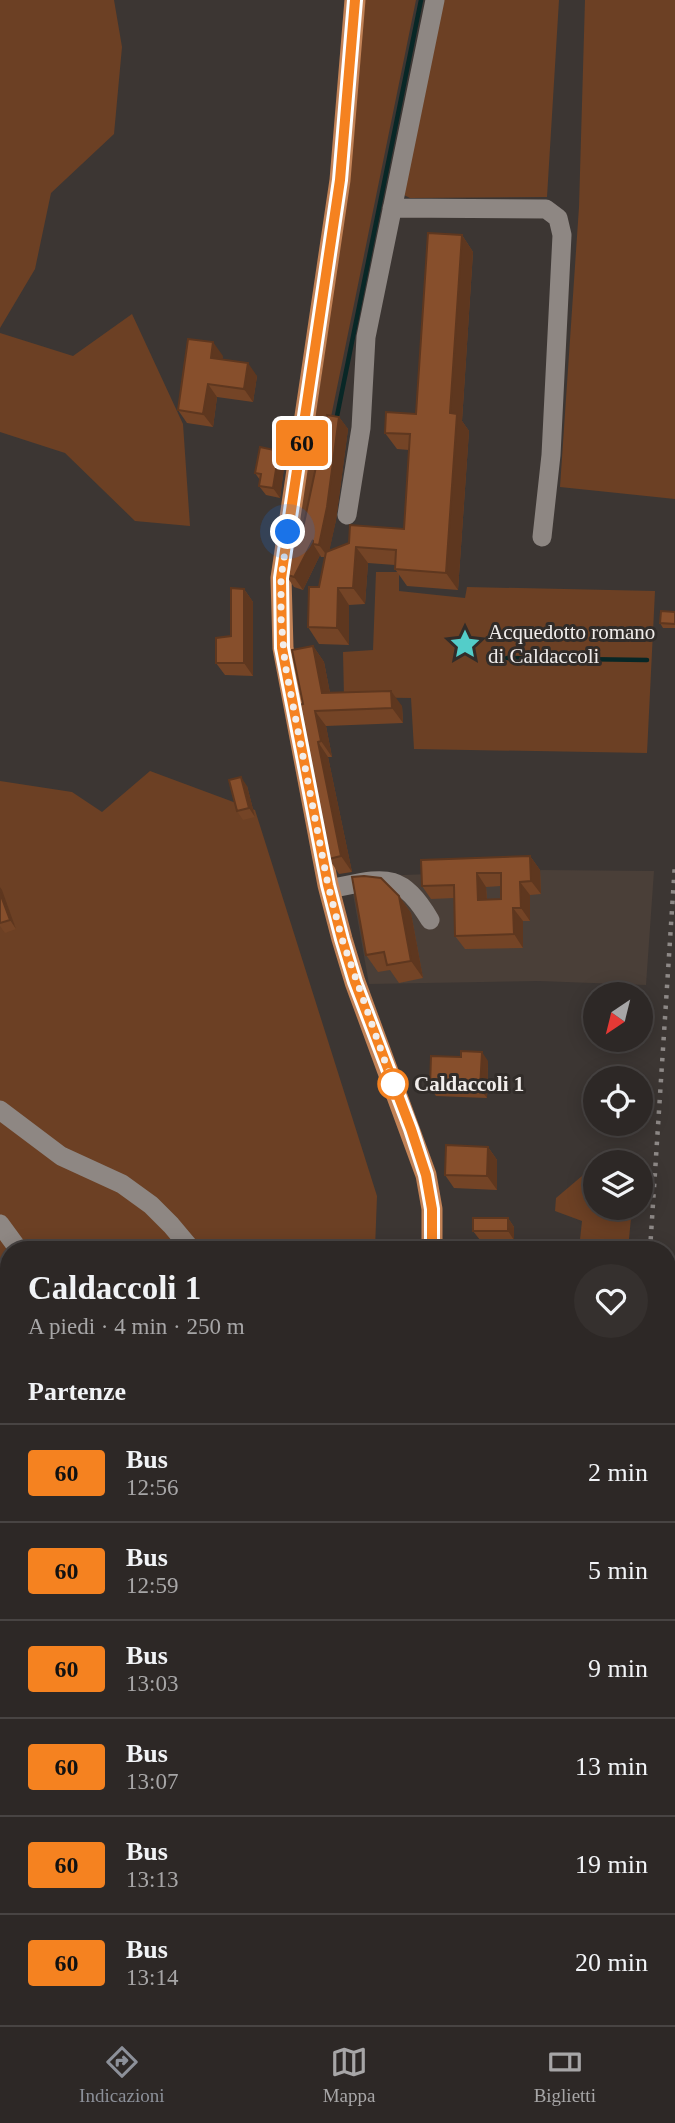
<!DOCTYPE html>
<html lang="it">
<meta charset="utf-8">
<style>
:root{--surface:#2d2826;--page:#35302e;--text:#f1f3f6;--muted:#a7a6a7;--line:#484443;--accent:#8c9099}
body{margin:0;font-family:Georgia,serif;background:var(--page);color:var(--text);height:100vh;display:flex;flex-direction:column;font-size:26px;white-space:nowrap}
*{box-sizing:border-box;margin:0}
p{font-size:23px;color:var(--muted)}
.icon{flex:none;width:38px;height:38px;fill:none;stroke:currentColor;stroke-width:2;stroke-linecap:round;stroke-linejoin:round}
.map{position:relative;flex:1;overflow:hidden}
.sheet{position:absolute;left:0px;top:1241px;width:676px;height:786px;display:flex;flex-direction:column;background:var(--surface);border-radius:28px 28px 0 0;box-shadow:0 4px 18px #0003,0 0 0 2px var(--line)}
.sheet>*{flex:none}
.badge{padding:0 14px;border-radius:5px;font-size:24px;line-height:46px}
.needle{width:46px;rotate:215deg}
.controls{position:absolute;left:583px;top:982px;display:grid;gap:14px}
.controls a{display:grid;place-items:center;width:70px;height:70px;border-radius:50%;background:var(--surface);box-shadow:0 4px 18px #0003,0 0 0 2px var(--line);font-size:35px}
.you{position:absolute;width:35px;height:35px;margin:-18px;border:5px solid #fff;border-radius:50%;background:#1a73e8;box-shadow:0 0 0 10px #1a73e833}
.map>.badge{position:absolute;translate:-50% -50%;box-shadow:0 0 0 4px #fff}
h2{padding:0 28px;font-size:26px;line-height:63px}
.round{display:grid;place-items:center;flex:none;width:74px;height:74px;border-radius:37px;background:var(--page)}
.headline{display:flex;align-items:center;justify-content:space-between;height:119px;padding:0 28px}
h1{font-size:33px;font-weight:800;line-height:52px}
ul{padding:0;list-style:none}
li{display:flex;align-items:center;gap:21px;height:98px;padding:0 28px;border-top:2px solid var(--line)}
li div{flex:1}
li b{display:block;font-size:26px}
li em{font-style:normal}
li .badge{min-width:77px;font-weight:700;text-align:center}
.tabs{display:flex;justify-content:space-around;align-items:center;height:98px;border-top:2px solid var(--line);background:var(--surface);font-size:19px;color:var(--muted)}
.tabs a{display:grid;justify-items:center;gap:4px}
.tabs .active{color:var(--accent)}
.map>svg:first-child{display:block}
.built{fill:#4a3f38}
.green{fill:#6c4024}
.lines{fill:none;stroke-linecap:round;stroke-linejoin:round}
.stream{stroke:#082726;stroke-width:4.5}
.minor{stroke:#8e8783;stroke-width:19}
.major{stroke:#c28256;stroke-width:21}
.rail{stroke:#8e8987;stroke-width:4.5;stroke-dasharray:3.5 7;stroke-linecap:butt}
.wall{fill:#744426;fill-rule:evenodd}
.shaded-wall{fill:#5e371f}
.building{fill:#874f2c;stroke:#5e371f;stroke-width:2;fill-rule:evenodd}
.line-casing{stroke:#fff;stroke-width:16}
.line{stroke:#f58220;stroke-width:10}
.walk{stroke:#f1edeb;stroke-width:7;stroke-dasharray:0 12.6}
.stop-dot{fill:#fff;stroke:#f58220;stroke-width:3.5}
.labels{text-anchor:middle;stroke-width:6;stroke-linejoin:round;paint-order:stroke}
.poi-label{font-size:21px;fill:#f1edeb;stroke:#312c29;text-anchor:start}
.stop-label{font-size:21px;font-weight:bold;fill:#f1edeb;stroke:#312c29;text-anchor:start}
</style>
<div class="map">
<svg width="675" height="2025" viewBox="0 0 675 2025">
<rect width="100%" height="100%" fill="#3c3633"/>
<path class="built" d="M 540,870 L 654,871 L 646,985 L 539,981 L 369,984 L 350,877 Z"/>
<path class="green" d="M 0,0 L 114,0 L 122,47 L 114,134 L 51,193 L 35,269 L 0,328 Z
M 365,0 L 416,0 L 309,525 L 298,523 C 329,350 347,175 365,0 Z
M 443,0 L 559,0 L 547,197 L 410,198 L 404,195 Z
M 585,0 L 675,0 L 675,499 L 560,487 L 579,207 Z
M 132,314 L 183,424 L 190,526 L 135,521 L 65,453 L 0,432 L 0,333 L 73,356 Z
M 376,572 L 399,572 L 399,591 L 465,598 L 467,587 L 655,591 L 647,753 L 414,749 L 411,698 L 344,697 L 343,652 L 373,650 Z
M 150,771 L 255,810 L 377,1196 L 375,1249 L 9,1250 L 9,1845 L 0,1851 L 0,781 L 72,792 L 102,812 Z
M 611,1151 L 636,1153 L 636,1162 L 598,1162 Z
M 595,1165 L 595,1208 L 632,1208 L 628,1249 L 579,1249 L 582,1221 L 555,1211 L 556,1198 Z"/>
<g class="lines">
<path class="stream" d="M 336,421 L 421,0
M 507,658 L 647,660"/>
<path class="minor" d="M 392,208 L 546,209 L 558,218 L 562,235 L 551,455 L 542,537
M 347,515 L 361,428 L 366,337 L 435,0
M 329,889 C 382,879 399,868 430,920
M 0,1110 L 61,1156 L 122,1184 L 151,1205 L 171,1225 L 192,1250
M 0,1224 L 19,1250
M 0,1463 L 9,1455
M 9,1781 L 4,1784 L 4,1793 L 9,1798"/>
<path class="major" d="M 355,0 L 340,180 L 281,578 L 283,648 L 328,885 L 342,939 L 355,982 L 426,1175 L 432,1209 L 432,1250
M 667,1924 L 675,1923
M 287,2025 L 288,2018
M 485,2025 L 487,2018"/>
<path class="rail" d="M 650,1250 L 675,863
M 601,2025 L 602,2018"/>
</g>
<path class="wall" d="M 462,235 L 473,252 L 462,421 L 469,431 L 458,590 L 407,586 L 395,569 L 395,565 L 368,563 L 365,604 L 349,605 L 349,645 L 319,644 L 308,627 L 319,587 L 325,557 L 321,557 L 320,555 L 303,590 L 294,587 L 285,574 L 300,542 L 339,417 L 348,429 L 336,520 L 329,551 L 404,529 L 409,450 L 397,449 L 385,433 L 416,414 Z
M 223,356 L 222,359 L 257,376 L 253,402 L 217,397 L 213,427 L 187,423 L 178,410 Z
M 285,460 L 280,498 L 266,495 L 259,486 L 260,480 L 255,473 Z
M 244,589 L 253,602 L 253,676 L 225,675 L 216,663 L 231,636 Z
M 675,612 L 675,628 L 663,628 L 660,623 Z
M 313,646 L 324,662 L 330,693 L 402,706 L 403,723 L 326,726 L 332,757 L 328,757 L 352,872 L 339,874 L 329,859 L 303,704 Z
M 247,786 L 255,817 L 243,820 L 237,811 Z
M 530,856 L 540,870 L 541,894 L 530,895 L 530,921 L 523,921 L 523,948 L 465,949 L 455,936 L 454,898 L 431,899 L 422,886 ZM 501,886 L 501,899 L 487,899 L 486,887 Z
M 0,887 L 16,929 L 5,933 L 0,926 Z
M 399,896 L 411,913 L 423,978 L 399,983 L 390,970 L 378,972 L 366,955 Z
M 488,1061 L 487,1098 L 436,1096 L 430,1087 Z
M 488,1147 L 497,1160 L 497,1190 L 454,1188 L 445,1175 Z
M 508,1218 L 514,1227 L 514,1240 L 480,1240 L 473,1231 Z
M 9,1577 L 9,1629 L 0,1631 L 0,1579 Z"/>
<path class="shaded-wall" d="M 462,235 L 473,252 L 462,421 L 469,431 L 458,590 L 446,573 L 450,413 Z
M 213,342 L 223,356 L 220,371 L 211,358 Z
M 248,363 L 257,376 L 253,402 L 244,389 Z
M 208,384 L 217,397 L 213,427 L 203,414 Z
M 339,417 L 348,429 L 336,520 L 328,557 L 319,545 Z
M 279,451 L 285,460 L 280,498 L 273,488 Z
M 313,540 L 313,544 L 320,555 L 303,590 L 294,577 Z
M 356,547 L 368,563 L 365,604 L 353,588 Z
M 338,588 L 349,605 L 349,645 L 337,628 Z
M 244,589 L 253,602 L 253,676 L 244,663 Z
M 313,646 L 324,662 L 333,709 L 322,693 Z
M 391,691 L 402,706 L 403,723 L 392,708 Z
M 315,711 L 326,726 L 332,757 L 321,741 Z
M 318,742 L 328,757 L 352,872 L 341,856 Z
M 241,777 L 247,786 L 255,817 L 249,808 Z
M 530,856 L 540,870 L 541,894 L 531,881 Z
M 477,873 L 486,887 L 488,913 L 478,900 Z
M 520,882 L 530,895 L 530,921 L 521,908 Z
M 0,887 L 2,890 L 16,929 L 10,920 L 0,893 Z
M 399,896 L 411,913 L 423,978 L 411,961 Z
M 513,908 L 523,921 L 523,948 L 514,934 Z
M 482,1052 L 488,1061 L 487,1098 L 480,1089 Z
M 488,1147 L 497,1160 L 497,1190 L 487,1176 Z
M 508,1218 L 514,1227 L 514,1240 L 508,1231 Z
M 4,1601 L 9,1608 L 9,1616 L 5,1610 Z"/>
<path class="building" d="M 428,233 L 462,235 L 450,413 L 457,414 L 446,573 L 395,569 L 396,550 L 356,547 L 353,588 L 338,588 L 337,628 L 308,627 L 309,587 L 319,587 L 326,552 L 349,543 L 350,525 L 404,529 L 410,434 L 385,433 L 386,412 L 416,414 Z
M 188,339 L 213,342 L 211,358 L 248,363 L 244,389 L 208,384 L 203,414 L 178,410 Z
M 327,415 L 339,417 L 327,507 L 319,545 L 313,544 L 313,540 L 294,577 L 285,574 L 287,555 L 295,540 L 300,542 Z
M 260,447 L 279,451 L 273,488 L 259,486 L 261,474 L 255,473 Z
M 231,588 L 244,589 L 244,663 L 216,663 L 216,638 L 231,636 Z
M 661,611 L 675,612 L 675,624 L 660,623 Z
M 313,646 L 322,693 L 391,691 L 392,708 L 315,711 L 321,741 L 318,742 L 341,856 L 329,859 L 299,705 L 303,704 L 292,650 Z
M 241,777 L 249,808 L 237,811 L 229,780 Z
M 530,856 L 531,881 L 520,882 L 521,908 L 513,908 L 514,934 L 455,936 L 454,885 L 422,886 L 421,860 ZM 477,873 L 501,873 L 501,899 L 478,900 Z
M 364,876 L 381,878 L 399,896 L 411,961 L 387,965 L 384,952 L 366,955 L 352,877 Z
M 0,893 L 10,920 L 0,923 Z
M 461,1051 L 482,1052 L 480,1089 L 430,1087 L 431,1056 L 461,1057 Z
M 446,1145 L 488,1147 L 487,1176 L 445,1175 Z
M 473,1218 L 508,1218 L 508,1231 L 473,1231 Z
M 9,1577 L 9,1601 L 4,1601 L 5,1610 L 0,1611 L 0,1579 Z"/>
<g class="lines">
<g class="line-casing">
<path id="line" d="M 355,0 L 340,180 L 281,578 L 282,648 L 328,885 L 342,939 L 355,982 L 411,1129 L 426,1175 L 432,1209 L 432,1250"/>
</g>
<use href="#line" class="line"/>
<path class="walk" d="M 288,532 L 281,578 L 281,618 L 285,664 L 328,885 L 342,939 L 394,1087 L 393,1084"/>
</g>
<defs>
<g id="sight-bare" transform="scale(2.415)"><path d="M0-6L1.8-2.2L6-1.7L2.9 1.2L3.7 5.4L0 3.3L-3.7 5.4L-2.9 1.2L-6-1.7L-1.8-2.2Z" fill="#53cdc9" stroke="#312c29" stroke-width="2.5" paint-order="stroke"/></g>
</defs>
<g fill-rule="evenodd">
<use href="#sight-bare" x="465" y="644"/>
</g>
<circle class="stop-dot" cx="393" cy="1084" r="14"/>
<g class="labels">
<g class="poi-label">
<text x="488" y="639">Acquedotto romano<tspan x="488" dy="24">di Caldaccoli</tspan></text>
</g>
<g class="stop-label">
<text x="414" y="1091">Caldaccoli 1</text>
</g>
</g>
</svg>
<div class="controls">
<a><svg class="needle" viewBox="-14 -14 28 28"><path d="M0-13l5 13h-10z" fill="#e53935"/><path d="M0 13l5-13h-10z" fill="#a7a6a7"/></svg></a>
<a><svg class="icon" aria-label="locate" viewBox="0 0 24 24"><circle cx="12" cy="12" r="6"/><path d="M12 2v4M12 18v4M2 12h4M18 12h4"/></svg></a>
<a><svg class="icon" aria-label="layers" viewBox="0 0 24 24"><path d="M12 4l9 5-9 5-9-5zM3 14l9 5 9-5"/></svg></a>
</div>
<div class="you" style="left:288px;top:532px"></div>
<b class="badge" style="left:302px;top:443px;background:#f58220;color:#111">60</b>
<section class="sheet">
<div class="headline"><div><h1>Caldaccoli 1</h1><p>A piedi · 4 min · 250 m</p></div><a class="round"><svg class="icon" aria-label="heart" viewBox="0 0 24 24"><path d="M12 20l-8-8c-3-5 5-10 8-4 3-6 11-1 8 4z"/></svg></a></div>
<h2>Partenze</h2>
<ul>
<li><span class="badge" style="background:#f58220;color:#111">60</span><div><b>Bus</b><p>12:56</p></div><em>2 min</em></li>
<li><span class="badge" style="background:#f58220;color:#111">60</span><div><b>Bus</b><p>12:59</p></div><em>5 min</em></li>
<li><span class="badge" style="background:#f58220;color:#111">60</span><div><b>Bus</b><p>13:03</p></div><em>9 min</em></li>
<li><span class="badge" style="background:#f58220;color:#111">60</span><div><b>Bus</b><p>13:07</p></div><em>13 min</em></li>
<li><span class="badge" style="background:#f58220;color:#111">60</span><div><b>Bus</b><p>13:13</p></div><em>19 min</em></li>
<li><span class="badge" style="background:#f58220;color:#111">60</span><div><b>Bus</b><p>13:14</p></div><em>20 min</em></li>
</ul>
</section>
</div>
<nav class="tabs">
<a class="active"><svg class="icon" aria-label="directions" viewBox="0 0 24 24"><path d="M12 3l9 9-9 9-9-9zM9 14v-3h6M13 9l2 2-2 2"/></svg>Indicazioni</a>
<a><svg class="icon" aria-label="map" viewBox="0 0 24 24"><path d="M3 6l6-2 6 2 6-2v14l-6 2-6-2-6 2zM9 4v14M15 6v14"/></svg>Mappa</a>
<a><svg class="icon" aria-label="tickets" viewBox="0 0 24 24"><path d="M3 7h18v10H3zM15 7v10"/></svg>Biglietti</a>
</nav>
